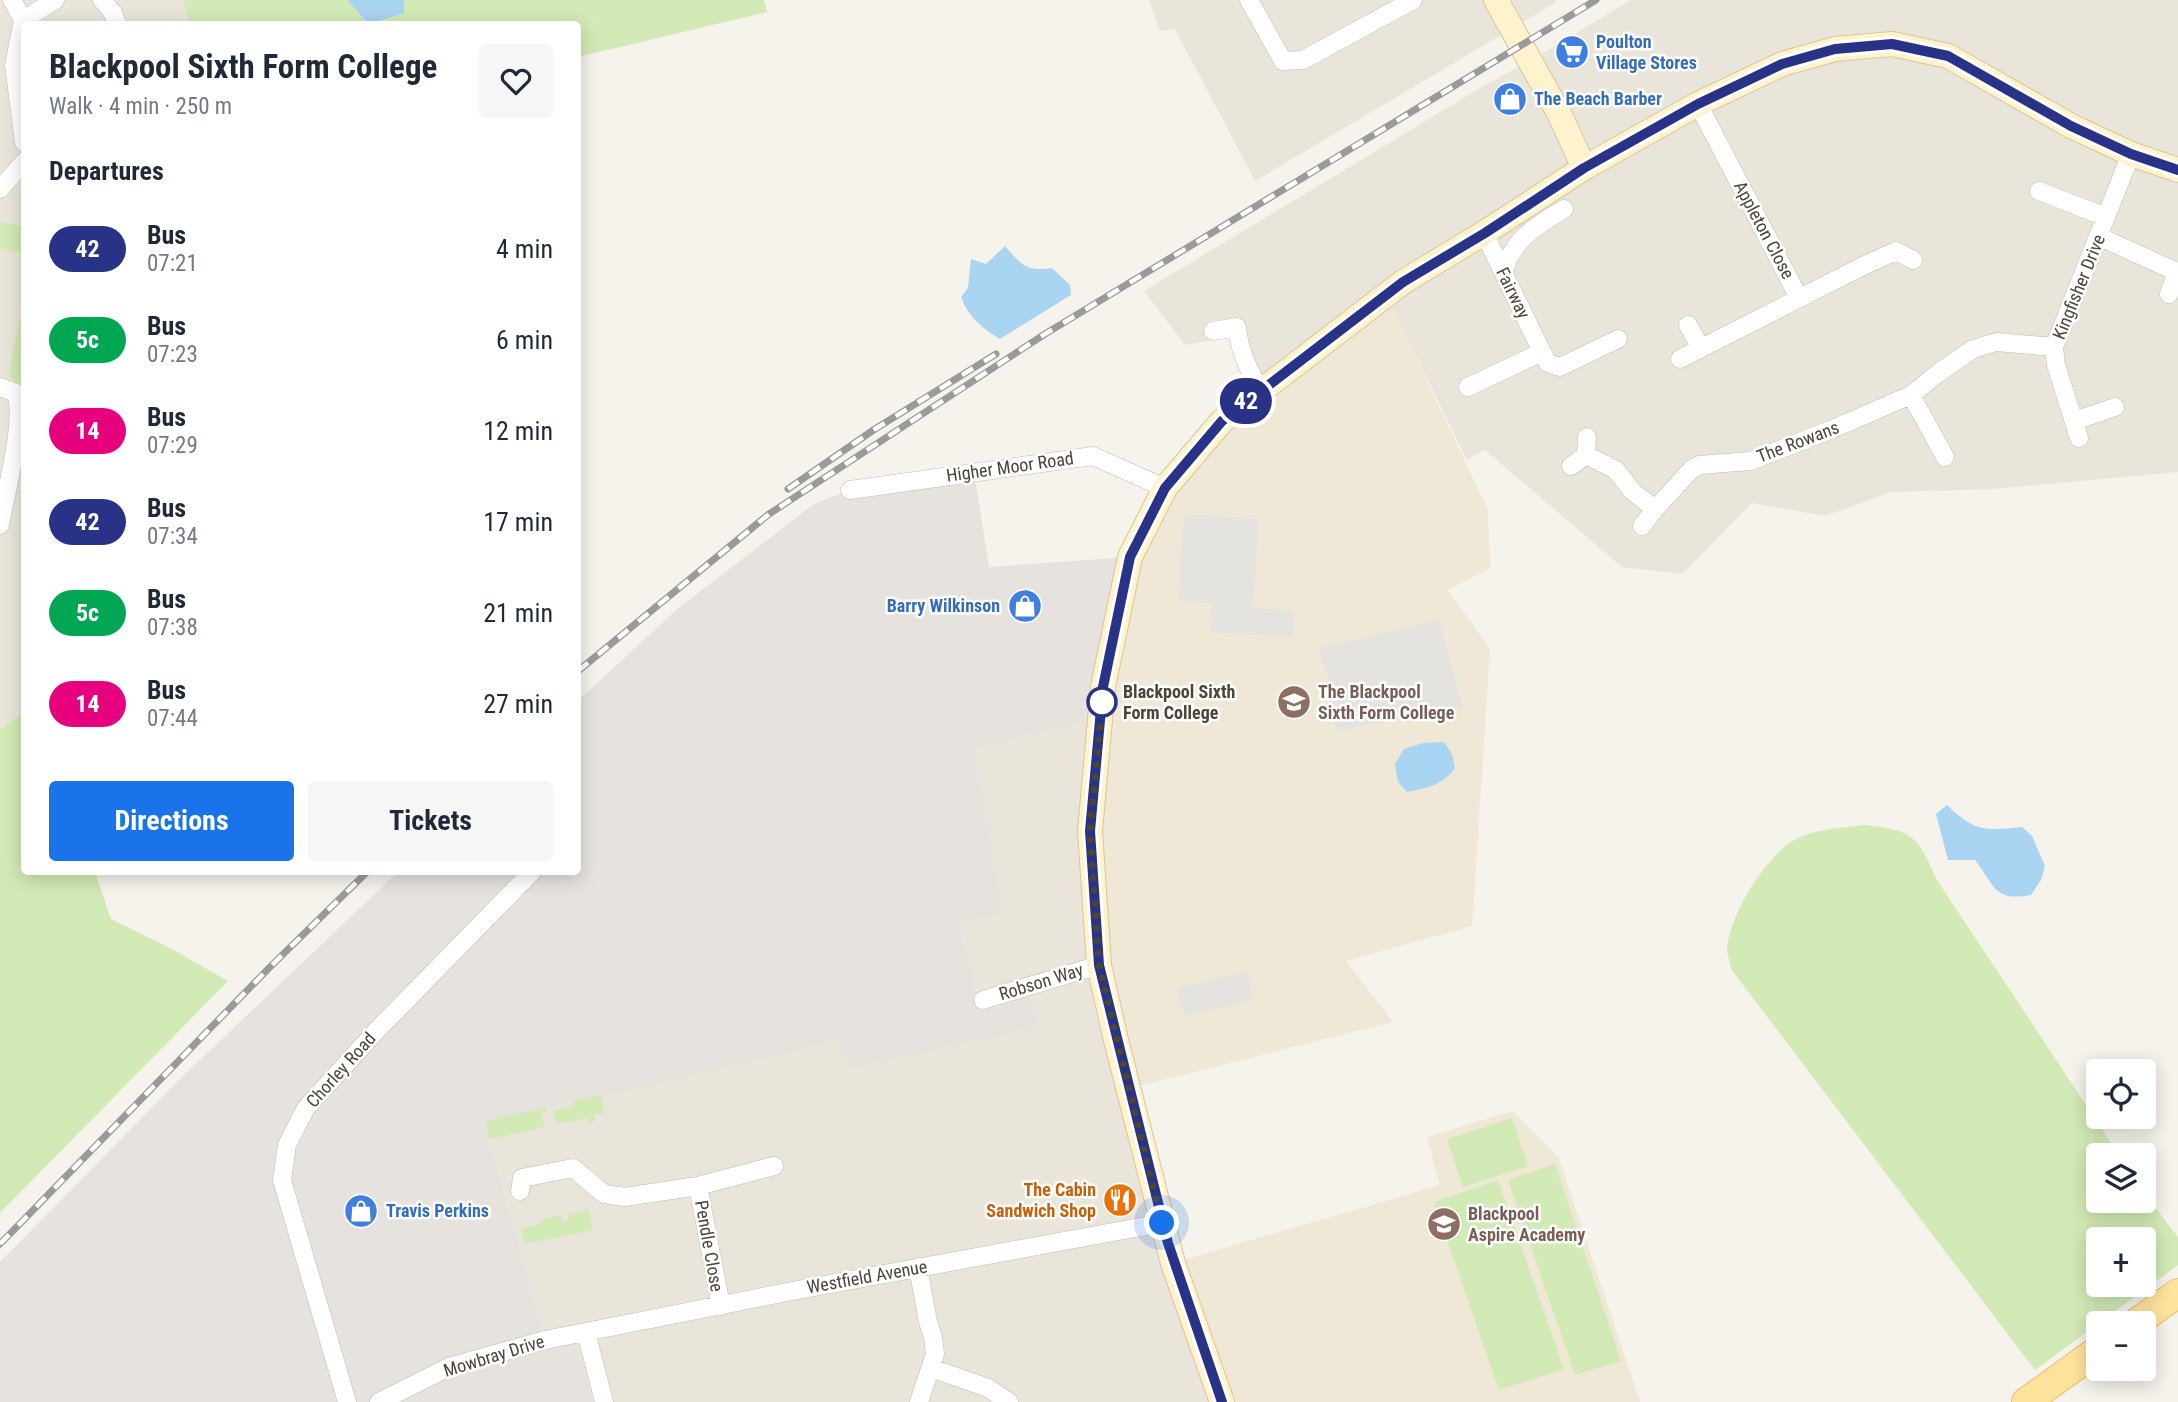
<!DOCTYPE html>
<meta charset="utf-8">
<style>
:root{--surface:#fff;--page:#f6f6f7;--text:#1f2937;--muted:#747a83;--accent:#1a73e8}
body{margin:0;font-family:"Roboto Condensed",sans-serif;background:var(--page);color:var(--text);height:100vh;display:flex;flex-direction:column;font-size:26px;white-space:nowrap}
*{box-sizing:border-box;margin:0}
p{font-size:23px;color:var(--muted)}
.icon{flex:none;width:38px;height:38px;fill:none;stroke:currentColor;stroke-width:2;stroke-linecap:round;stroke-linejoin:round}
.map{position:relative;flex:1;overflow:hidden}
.sheet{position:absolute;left:21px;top:21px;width:560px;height:854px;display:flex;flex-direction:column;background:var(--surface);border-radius:7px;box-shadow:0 4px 18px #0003}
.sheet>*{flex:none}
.badge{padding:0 14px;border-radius:23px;font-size:24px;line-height:46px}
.controls{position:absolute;left:2086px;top:1059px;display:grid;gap:14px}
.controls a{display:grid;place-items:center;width:70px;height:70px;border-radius:7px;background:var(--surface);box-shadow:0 4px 18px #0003;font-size:35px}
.you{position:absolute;width:35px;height:35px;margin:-18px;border:5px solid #fff;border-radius:50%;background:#1a73e8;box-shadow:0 0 0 10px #1a73e833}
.map>.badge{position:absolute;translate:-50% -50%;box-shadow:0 0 0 4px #fff}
h2{padding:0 28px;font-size:26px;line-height:63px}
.round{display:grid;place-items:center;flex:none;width:74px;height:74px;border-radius:7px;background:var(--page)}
.overview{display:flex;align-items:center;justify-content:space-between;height:119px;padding:0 28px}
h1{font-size:33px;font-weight:700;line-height:52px}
.cta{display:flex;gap:14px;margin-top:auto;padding:14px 28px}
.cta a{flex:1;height:80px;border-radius:7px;background:var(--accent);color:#fff;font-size:28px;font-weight:700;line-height:80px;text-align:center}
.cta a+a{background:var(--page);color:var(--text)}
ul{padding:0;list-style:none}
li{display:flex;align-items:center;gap:21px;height:91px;padding:0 28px}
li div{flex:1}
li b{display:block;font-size:26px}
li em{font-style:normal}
li .badge{min-width:77px;font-weight:700;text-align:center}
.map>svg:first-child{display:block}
.residential{fill:#eae5da}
.industrial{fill:#e6e2dd}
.education{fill:#efe8d6}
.green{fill:#d2eab5;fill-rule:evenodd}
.parking{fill:#e5e3e0}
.water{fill:#a9d4f2}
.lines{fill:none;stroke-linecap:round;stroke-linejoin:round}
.street-casing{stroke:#c2bbae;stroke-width:19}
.secondary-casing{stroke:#d6c79b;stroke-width:26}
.primary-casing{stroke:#e6c16a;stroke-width:30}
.street{stroke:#fff;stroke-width:18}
.secondary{stroke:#fff3cd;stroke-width:24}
.primary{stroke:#ffe39c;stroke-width:28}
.rail-casing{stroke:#9a9a9a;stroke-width:7}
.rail{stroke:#fff;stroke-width:4.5;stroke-dasharray:13;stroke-linecap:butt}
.line-casing{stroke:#fff;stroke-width:16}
.line{stroke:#283286;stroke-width:10}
.walk{stroke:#4b4439;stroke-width:7;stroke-dasharray:0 12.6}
.stop-dot{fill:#fff;stroke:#283286;stroke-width:3.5}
.labels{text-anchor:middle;stroke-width:5;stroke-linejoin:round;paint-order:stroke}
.shop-label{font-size:18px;font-weight:bold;fill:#366cbe;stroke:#fff;text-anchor:start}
.street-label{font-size:18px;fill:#4b4439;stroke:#fff}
.stop-label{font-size:18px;font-weight:bold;fill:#4b4439;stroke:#fff;text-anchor:start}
.education-label{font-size:18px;font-weight:bold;fill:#785e54;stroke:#fff;text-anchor:start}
.food-label{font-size:18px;font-weight:bold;fill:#c56008;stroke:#fff;text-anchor:end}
</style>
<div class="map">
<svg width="2178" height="1402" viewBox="0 0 2178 1402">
<rect width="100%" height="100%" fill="#f6f3ec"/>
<path class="residential" d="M 0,0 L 183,0 L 190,24 L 24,24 L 24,299 L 8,373 L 24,394 L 24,712 L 0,729 Z
M 1149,0 L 1555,0 L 1555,3 L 1255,181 L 1175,29 L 1160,31 Z
M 1631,0 L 2178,0 L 2178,472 L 1994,489 L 1892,492 L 1825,516 L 1752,503 L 1682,574 L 1622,567 L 1485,450 L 1467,460 L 1386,295 L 1266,385 L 1232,337 L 1185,345 L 1144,291 L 1490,82 L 1530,61 Z
M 1100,717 L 1099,965 L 1222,1402 L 593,1402 L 573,1335 L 545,1340 L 485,1121 L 842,1040 L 849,1068 L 1038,1026 L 1028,993 L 980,1006 L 959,921 L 1003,910 L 974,748 Z"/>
<path class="industrial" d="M 974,472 L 989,567 L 1130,557 L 1100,717 L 974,748 L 1003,911 L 959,922 L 980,1005 L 1028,993 L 1039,1026 L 849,1068 L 841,1040 L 485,1122 L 545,1340 L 573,1334 L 593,1402 L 0,1402 L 0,1262 L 185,1074 L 398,872 L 578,872 L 578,701 L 676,610 L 814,504 L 850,490 Z"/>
<path class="education" d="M 1386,294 L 1488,510 L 1490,568 L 1448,590 L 1490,649 L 1472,926 L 1346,961 L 1393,1022 L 1130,1088 L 1090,831 L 1130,557 L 1222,421 Z
M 1512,1111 L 1559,1158 L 1640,1402 L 1222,1402 L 1173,1263 L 1440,1185 L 1427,1137 Z"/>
<path class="green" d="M 183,0 L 764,0 L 767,12 L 578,57 L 578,24 L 190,24 Z
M 0,222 L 24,226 L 24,254 L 0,248 Z
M 24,299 L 24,394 L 8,373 Z
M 24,712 L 24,872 L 95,872 L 111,919 L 170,948 L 228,981 L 0,1213 L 0,729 Z
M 1865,825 C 1913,830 1918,836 1937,880 L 2119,1155 L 2098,1155 L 2098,1200 L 2144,1200 L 2144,1193 L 2178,1237 L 2178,1265 L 2035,1370 L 1731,969 C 1730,962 1727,955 1727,948 C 1730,915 1763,861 1791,842 C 1810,829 1842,828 1865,825 ZM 2098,1239 L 2144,1239 L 2144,1284 L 2098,1284 Z
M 602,1095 L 604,1113 L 594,1115 L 595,1121 L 589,1123 L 588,1118 L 557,1124 L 553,1110 L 574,1106 L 573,1101 Z
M 545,1108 L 547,1111 L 541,1115 L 545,1127 L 490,1139 L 485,1121 Z
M 1512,1118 L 1528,1166 L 1463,1187 L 1447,1139 Z
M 1555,1164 L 1621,1361 L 1575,1375 L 1508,1180 Z
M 1498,1180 L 1564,1369 L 1499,1390 L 1434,1202 Z
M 588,1209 L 593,1230 L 525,1244 L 521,1228 L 542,1224 L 541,1220 L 561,1215 L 562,1222 L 569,1220 L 568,1214 Z"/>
<path class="parking" d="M 1184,514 L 1259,519 L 1253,608 L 1294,611 L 1293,637 L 1210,632 L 1212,603 L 1178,601 Z
M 1439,620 L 1463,708 L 1338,731 L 1329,714 L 1331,688 L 1318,648 Z
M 1247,971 L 1254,1000 L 1184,1016 L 1177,988 Z"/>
<path class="water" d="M 347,0 L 404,0 L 404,13 L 369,24 Z
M 1005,246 C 1022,265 1025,272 1052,268 L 1070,285 L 1071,295 L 1000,339 C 983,329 968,317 961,297 L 968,288 L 971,259 L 986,264 Z
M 1444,742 L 1452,754 L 1455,768 C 1443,785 1427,788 1407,792 L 1398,782 L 1395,764 L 1404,749 L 1423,743 Z
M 1947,805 C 1975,832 1985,831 2022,827 L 2032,836 L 2045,866 L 2041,880 L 2031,895 C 1993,902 1995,885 1975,860 L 1948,860 L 1936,814 Z"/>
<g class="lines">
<g class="street-casing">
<path id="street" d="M 12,0 L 23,20
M 102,0 L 113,13 L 117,24
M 1249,0 L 1283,61 L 1303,60 L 1413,0
M 1698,104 L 1799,298
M 24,142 L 14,65 L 23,20 L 55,0
M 0,189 L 24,162
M 2039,191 L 2106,217
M 2100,237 L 2177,272 L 2169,294
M 1503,272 C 1515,237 1535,227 1564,209
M 1688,325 L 1701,348
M 1213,331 L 1237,327 C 1239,351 1249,370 1260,390
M 1542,352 L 1548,363 L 1560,367 L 1618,339
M 1680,359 L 1865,265 L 1896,251 L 1913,260
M 0,387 L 16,393 C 26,419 5,495 0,525
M 1468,387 L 1542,352 L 1484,233
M 1911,395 L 1945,457
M 2074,421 L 2115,407
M 1587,437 L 1586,455 L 1616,470 L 1632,491 L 1655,509 L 1691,470 L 1699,465 L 1751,461 L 1830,430 L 1911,395 L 1937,374 L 1973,349 L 1996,342 L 2054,347
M 2079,438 L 2056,365 L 2054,347 L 2131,154
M 1571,466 L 1586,455
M 850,490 L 1093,456 L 1165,488
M 1642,526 L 1655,509
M 983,1000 L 1099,965
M 698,1186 L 721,1306
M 520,1191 L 522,1178 L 573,1168 L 604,1194 L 625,1197 L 698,1186 L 774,1166
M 918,1267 L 928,1322 L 933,1337 L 935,1354 L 919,1402
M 586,1332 L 604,1402
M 931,1368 L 988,1388 L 1009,1402
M 347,1402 L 282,1180 L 287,1145 L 306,1108 L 377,1030 L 532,872
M 379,1402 L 449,1367 L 545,1340 L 787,1292 L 1162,1223"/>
</g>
<g class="secondary-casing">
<path id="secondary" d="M 1496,0 L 1560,115 L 1584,168
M 1222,1402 L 1173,1263 L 1116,1040 L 1099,965 L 1090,831 L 1103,687 L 1130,557 L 1165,488 L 1222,421 L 1403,282 L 1484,233 L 1584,168 L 1698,104 L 1782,64 L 1835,49 L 1892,44 L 1948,56 L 2071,126 L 2131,154 L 2178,170"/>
</g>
<g class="primary-casing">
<path id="primary" d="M 2136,1323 L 2178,1293
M 2026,1402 L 2098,1350"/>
</g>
<use href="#street" class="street"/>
<use href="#secondary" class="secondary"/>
<use href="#primary" class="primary"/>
<g class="rail-casing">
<path id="rail" d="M 788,489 L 875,429 L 996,354
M 578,671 L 769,514 L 1045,334 L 1596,0
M 0,1244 L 269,968 L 367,872"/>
</g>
<use href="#rail" class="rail"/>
</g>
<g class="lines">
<g class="line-casing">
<path id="line" d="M 1222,1402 L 1168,1243 L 1099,965 L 1090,831 L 1103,687 L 1130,557 L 1165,488 L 1222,421 L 1403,282 L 1485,233 L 1584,168 L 1698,104 L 1782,64 L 1835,49 L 1892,44 L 1948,56 L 2071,126 L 2131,154 L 2178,170"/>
</g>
<use href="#line" class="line"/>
<path class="walk" d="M 1102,702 L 1090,831 L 1099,965 L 1162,1223"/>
</g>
<defs>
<g id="supermarket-disc" transform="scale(1.75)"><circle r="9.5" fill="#3f7fe0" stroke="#fff"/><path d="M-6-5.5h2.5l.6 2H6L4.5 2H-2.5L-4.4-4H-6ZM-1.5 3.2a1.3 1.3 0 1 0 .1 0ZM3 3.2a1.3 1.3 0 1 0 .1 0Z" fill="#fff"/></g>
<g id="shop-disc" transform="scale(1.75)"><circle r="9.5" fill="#3f7fe0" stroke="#fff"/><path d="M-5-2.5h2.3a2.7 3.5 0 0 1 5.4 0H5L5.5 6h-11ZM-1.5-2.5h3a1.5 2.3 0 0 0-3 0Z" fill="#fff"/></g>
<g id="university-disc" transform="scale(1.75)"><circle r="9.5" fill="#8d6e63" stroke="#fff"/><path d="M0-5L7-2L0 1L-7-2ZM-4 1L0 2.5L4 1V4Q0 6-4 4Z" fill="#fff"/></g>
<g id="restaurant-disc" transform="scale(1.75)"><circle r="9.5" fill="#e8710a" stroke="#fff"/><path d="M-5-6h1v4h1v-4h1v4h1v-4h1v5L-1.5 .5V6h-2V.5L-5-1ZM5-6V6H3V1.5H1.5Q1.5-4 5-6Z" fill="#fff"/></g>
<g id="school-disc" transform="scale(1.75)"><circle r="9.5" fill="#8d6e63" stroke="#fff"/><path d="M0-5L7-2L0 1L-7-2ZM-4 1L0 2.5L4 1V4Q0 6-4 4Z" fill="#fff"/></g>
</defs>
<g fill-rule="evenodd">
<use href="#supermarket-disc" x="1572" y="52"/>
<use href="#shop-disc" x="1510" y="99"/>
<use href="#shop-disc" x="1025" y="606"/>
<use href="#university-disc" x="1294" y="702"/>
<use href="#restaurant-disc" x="1120" y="1200"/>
<use href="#shop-disc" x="361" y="1211"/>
<use href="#school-disc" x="1444" y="1224"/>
</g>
<circle class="stop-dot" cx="1102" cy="702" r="14"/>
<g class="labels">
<g class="shop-label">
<text x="1596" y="48">Poulton<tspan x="1596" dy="21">Village Stores</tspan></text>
<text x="1534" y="105">The Beach Barber</text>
<text x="1000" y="612" text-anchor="end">Barry Wilkinson</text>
<text x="386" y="1217">Travis Perkins</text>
</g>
<g class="street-label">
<text transform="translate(1764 230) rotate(62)" y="6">Appleton Close</text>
<text transform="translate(2079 287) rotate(-68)" y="6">Kingfisher Drive</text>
<text transform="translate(1513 293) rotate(64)" y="6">Fairway</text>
<text transform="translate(1798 442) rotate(-21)" y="6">The Rowans</text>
<text transform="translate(1010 467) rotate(-8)" y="6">Higher Moor Road</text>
<text transform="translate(1041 982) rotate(-17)" y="6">Robson Way</text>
<text transform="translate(341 1070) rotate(-48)" y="6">Chorley Road</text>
<text transform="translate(709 1246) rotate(80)" y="6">Pendle Close</text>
<text transform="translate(867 1277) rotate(-10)" y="6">Westfield Avenue</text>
<text transform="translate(494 1356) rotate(-17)" y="6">Mowbray Drive</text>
</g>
<g class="stop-label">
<text x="1123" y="698">Blackpool Sixth<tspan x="1123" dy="21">Form College</tspan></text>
</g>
<g class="education-label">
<text x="1318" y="698">The Blackpool<tspan x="1318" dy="21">Sixth Form College</tspan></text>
<text x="1468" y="1220">Blackpool<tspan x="1468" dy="21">Aspire Academy</tspan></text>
</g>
<g class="food-label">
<text x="1096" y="1196">The Cabin<tspan x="1096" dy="21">Sandwich Shop</tspan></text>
</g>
</g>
</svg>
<div class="controls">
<a><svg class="icon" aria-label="locate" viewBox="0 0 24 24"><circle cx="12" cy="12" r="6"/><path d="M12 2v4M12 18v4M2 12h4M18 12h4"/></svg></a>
<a><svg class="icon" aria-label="layers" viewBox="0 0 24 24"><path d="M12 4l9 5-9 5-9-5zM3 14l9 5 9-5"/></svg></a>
<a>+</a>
<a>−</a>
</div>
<div class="you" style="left:1162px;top:1223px"></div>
<b class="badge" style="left:1246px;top:401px;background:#283286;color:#fff">42</b>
<section class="sheet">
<div class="overview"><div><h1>Blackpool Sixth Form College</h1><p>Walk · 4 min · 250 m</p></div><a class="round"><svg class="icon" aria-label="heart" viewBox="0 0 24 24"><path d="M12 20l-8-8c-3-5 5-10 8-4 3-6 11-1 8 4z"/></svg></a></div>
<h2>Departures</h2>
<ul>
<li><span class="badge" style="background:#283286;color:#fff">42</span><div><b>Bus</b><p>07:21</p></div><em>4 min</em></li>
<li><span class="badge" style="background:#00a651;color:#fff">5c</span><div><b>Bus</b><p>07:23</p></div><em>6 min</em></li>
<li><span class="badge" style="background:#e6007e;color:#fff">14</span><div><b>Bus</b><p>07:29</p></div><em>12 min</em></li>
<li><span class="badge" style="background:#283286;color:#fff">42</span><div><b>Bus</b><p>07:34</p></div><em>17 min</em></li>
<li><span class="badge" style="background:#00a651;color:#fff">5c</span><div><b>Bus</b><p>07:38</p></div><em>21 min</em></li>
<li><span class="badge" style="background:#e6007e;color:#fff">14</span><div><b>Bus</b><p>07:44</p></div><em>27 min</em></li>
</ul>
<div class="cta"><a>Directions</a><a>Tickets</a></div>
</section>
</div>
